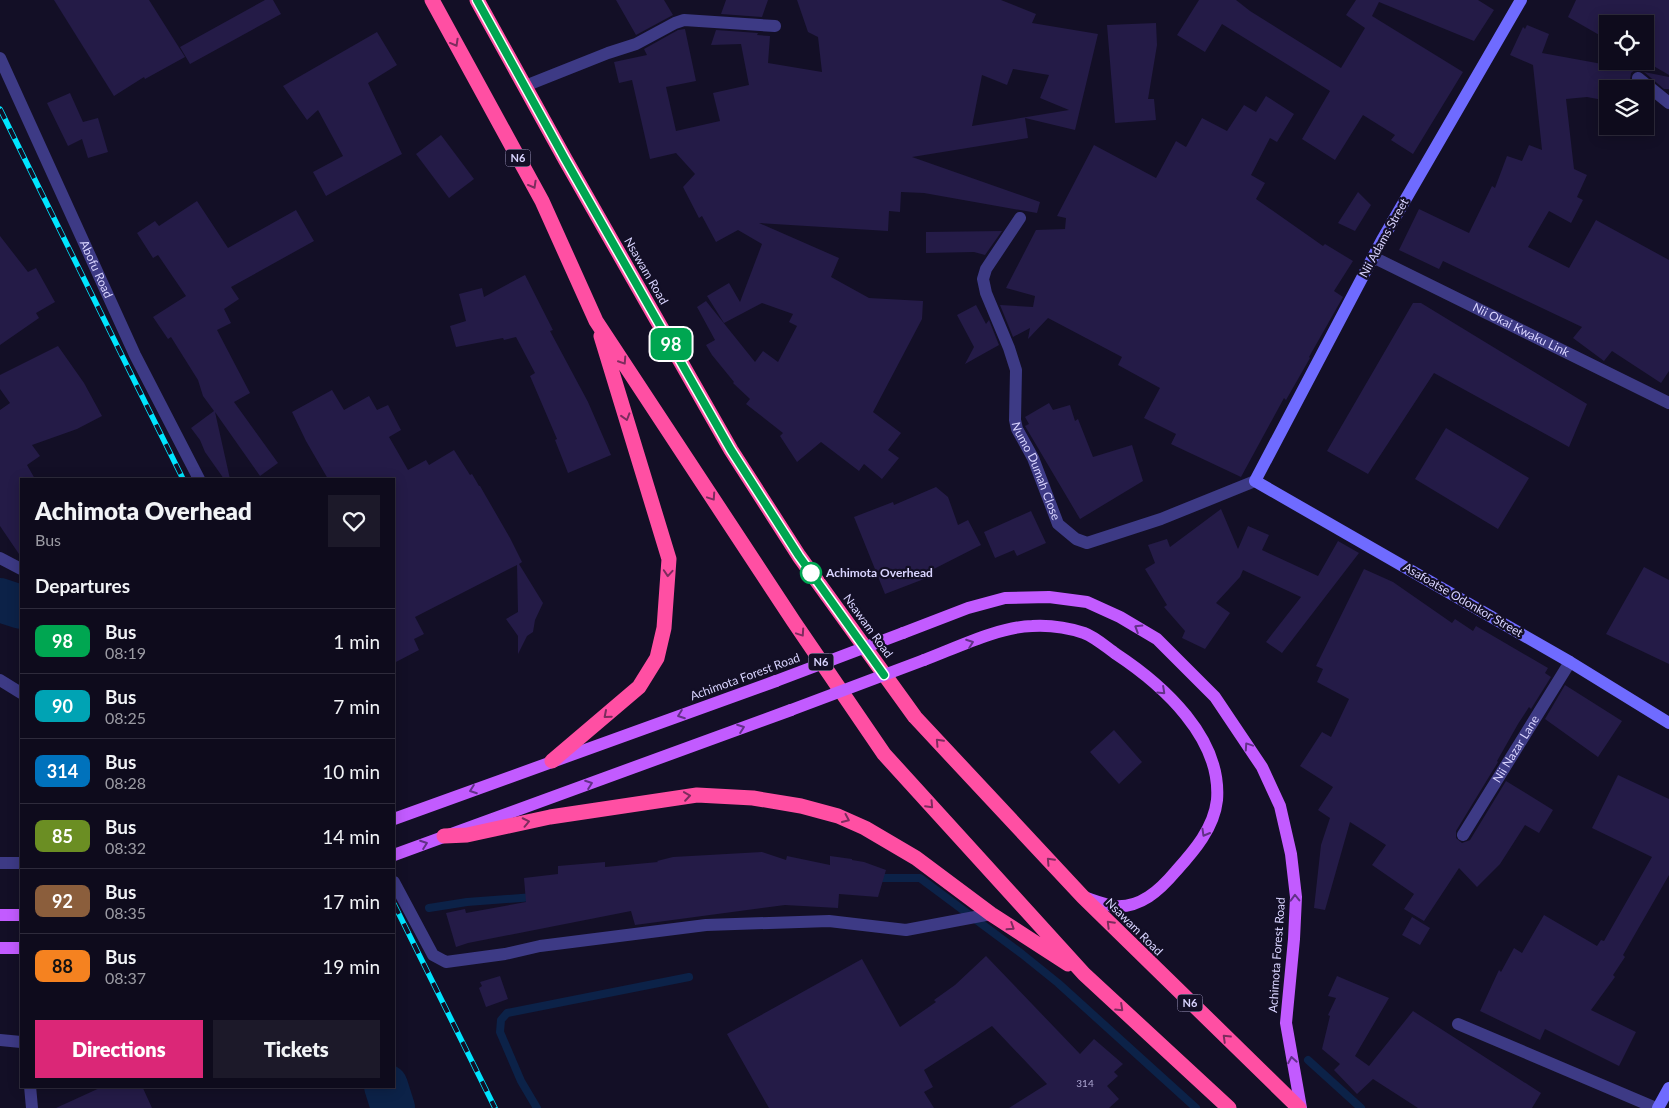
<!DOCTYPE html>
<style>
:root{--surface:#0e0b1c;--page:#1c1929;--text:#f1f3f6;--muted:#9b9ba3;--line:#2e2b3b;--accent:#db2777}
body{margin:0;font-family:Lato,sans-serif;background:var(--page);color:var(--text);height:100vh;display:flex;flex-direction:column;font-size:19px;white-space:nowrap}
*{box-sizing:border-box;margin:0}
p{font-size:16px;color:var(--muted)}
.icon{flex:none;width:28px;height:28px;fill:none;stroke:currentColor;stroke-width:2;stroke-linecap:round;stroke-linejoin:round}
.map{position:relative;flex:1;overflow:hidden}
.drawer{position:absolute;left:20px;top:478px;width:375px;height:610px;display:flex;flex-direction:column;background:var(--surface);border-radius:0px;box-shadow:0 2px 12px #0003,0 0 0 1px var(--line)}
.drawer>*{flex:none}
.badge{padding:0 10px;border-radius:8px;font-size:18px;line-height:32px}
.buttons{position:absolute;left:1599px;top:15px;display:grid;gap:10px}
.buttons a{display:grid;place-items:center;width:55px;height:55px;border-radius:0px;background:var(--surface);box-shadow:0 2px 12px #0003,0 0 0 1px var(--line);font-size:25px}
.map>.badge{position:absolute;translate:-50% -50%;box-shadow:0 0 0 2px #fff}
h2{padding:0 15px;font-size:19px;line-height:45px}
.round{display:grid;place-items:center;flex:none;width:52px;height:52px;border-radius:0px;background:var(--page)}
.headline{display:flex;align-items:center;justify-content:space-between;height:85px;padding:0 15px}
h1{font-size:24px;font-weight:800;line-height:38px}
.action{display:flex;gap:10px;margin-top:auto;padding:10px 15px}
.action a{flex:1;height:58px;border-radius:0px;background:var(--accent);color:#fff;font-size:20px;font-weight:800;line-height:58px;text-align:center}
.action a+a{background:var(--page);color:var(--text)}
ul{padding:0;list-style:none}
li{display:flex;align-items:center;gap:15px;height:65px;padding:0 15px;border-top:1px solid var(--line)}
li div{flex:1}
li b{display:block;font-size:19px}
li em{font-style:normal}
li .badge{min-width:55px;font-weight:700;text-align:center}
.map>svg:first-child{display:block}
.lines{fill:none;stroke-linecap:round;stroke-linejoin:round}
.stream{stroke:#0c2248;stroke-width:8}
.river{stroke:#0c2248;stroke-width:44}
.building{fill:#241b47;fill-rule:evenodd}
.street{stroke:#3d3a85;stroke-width:12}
.secondary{stroke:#6f6bff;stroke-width:12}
.primary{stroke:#c25bff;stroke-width:12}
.highway{stroke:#ff4fa3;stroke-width:15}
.rail-casing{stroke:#00e5ff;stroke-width:5.5}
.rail{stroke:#130f26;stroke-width:4;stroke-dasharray:11;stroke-linecap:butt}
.primary-bridge{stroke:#c25bff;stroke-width:12}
.oneway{stroke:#7d2c5e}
.oneway2{stroke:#623188}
.line-casing{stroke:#fff;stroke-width:11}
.line{stroke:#00a651;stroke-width:8}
.stop-dot{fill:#fff;stroke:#00a651;stroke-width:2.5}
.labels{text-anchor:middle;stroke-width:4.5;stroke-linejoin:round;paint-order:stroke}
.number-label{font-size:10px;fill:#aca6d1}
.shield{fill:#130f26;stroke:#9e99be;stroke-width:1}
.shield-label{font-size:11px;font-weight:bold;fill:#d9d4ff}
.street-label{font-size:12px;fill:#d9d4ff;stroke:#130f26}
.stop-label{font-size:12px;font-weight:bold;fill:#d9d4ff;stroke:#130f26;text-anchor:start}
</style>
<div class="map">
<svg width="1669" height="1108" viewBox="0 0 1669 1108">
<rect width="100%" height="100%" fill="#130f26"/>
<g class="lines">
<path class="stream" d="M 874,878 L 920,878 L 1022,954 L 1058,983 L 1196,1108
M 429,908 L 467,902 L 534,897
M 1308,1060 L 1361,1108
M 537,1108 L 521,1081 L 500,1032 L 501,1020 L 507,1013 L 689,977"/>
<path class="river" d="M 0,600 L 21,607
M 386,1086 L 393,1108"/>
</g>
<path class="building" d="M 54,0 L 149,0 L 185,57 L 145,79 L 144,77 L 114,96 Z
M 265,0 L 273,0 L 281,14 L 190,64 L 180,47 Z
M 616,0 L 664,0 L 673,15 L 636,35 Z
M 726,0 L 768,0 L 762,17 L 721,14 Z
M 797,0 L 1001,0 L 1036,14 L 1032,23 L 1098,34 L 1075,130 L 1025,118 L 1028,138 L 912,157 L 1040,202 L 1037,213 L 924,193 L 901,192 L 900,212 L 889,211 L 888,231 L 759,223 L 839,258 L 831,277 L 869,298 L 923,301 L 922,319 L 873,412 L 901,433 L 888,450 L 899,458 L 882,479 L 864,464 L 859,471 L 821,442 L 797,462 L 780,436 L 783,433 L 746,404 L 750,399 L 733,383 L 734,382 L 712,355 L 706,345 L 715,340 L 697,307 L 706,301 L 755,362 L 763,351 L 778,362 L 797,326 L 789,322 L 793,314 L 762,303 L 724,323 L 707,296 L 729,283 L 740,302 L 762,244 L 738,230 L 716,242 L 702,216 L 699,218 L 683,187 L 695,174 L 676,153 L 650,159 L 632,80 L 619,83 L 614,62 L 647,55 L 644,49 L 678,30 L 685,29 L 696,81 L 666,87 L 676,131 L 720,121 L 713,93 L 749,85 L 741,44 L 711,45 L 716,30 L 758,33 L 757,35 L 770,36 L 768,63 L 822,72 L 818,37 L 808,32 ZM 1013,69 L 1049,75 L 1040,98 L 1069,110 L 972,126 L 982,75 L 1007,85 Z
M 1199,0 L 1236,0 L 1250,11 L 1341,68 L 1365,28 L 1346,15 L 1356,0 L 1478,0 L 1494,10 L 1474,41 L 1379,2 L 1371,18 L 1372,16 L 1463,72 L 1413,154 L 1391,140 L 1395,135 L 1363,115 L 1335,160 L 1302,139 L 1330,91 L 1222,24 L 1205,52 L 1177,35 Z
M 1576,0 L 1669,0 L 1669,75 L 1645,61 L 1645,24 L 1608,24 L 1608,40 L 1568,17 Z
M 1156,23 L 1157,45 L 1148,99 L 1154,99 L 1156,120 L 1115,123 L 1107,25 Z
M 1527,25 L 1549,34 L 1542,53 L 1635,70 L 1631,73 L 1630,80 L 1638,89 L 1608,89 L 1608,101 L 1587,97 L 1566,99 L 1574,169 L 1587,175 L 1577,197 L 1583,200 L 1571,223 L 1549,211 L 1528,247 L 1569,268 L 1596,220 L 1669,260 L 1669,371 L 1661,383 L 1612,351 L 1604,361 L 1573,338 L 1582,327 L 1443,261 L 1439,269 L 1399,250 L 1419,209 L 1469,233 L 1492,186 L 1495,188 L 1507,156 L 1522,161 L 1529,145 L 1542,150 L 1533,65 L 1510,55 L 1523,27 L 1525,29 Z
M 377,32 L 397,65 L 368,83 L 402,154 L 326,196 L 313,172 L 343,156 L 318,110 L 307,120 L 283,86 Z
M 1644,72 L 1669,77 L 1669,89 L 1664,89 Z
M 70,93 L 83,122 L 98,118 L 108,152 L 88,158 L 82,139 L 68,146 L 47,103 Z
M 1266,96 L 1294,114 L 1277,142 L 1270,138 L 1251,175 L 1265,183 L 1256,199 L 1323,246 L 1325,244 L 1353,261 L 1334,291 L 1343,297 L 1309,357 L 1310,358 L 1286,400 L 1284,398 L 1241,477 L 1171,444 L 1176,434 L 1144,418 L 1160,388 L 1118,365 L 1122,357 L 1048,318 L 1028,339 L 1030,328 L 1013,337 L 1000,305 L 1033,307 L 1035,296 L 1006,288 L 1036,230 L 1065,229 L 1066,218 L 1057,216 L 1094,145 L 1156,178 L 1176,141 L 1186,147 L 1202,118 L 1227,131 L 1244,105 L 1256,112 Z
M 441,135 L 474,179 L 449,198 L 416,154 Z
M 1358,192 L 1371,205 L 1355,231 L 1338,223 Z
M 197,201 L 228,248 L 296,210 L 314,241 L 231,287 L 239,299 L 224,309 L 231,323 L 217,330 L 250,393 L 234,402 L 278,463 L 260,476 L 215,412 L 230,479 L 224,479 L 205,452 L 200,440 L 191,428 L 214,411 L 203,396 L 198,380 L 171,337 L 168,339 L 153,317 L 186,296 L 158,255 L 153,258 L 137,233 L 155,221 L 159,226 Z
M 1002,231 L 985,255 L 974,252 L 926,253 L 926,232 Z
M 0,236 L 28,272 L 36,268 L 55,302 L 36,313 L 39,318 L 0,345 Z
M 525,275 L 553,330 L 550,331 L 588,402 L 611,455 L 568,473 L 555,440 L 557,439 L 530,376 L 535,373 L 516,337 L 504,340 L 503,338 L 456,347 L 450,326 L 466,321 L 459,294 L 482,288 L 484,297 Z
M 1413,303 L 1421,303 L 1587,404 L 1569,447 L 1434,373 L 1368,474 L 1327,451 Z
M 976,305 L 986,324 L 989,320 L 999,345 L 965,364 L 974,347 L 957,315 Z
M 58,346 L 84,383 L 102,416 L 77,429 L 32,445 L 40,456 L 27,465 L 35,479 L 21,479 L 21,557 L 0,526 L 0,410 L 10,403 L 0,389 L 0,375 Z
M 332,390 L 344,410 L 369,396 L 377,410 L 388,405 L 401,430 L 389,437 L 408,470 L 426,460 L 429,465 L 454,450 L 470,475 L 472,474 L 479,486 L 480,486 L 510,538 L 522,562 L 519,564 L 543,603 L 535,620 L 533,632 L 527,636 L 518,654 L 518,636 L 506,619 L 518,612 L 517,565 L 415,617 L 424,634 L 414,639 L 419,650 L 394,663 L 394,479 L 328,479 L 306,441 L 292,412 Z
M 1049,403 L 1053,410 L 1070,405 L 1075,421 L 1078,419 L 1093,457 L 1132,445 L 1143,481 L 1080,519 L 1025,426 L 1029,424 L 1025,417 Z
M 1446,428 L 1529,478 L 1498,529 L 1415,479 Z
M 936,487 L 948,497 L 958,525 L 968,520 L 981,545 L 922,575 L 924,579 L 885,594 L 854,517 L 893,502 L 894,505 Z
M 1221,509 L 1238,549 L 1248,526 L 1269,535 L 1262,550 L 1318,576 L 1338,541 L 1359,553 L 1282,653 L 1266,642 L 1301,597 L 1243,570 L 1240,577 L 1216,603 L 1230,613 L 1205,649 L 1182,638 L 1185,631 L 1164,607 L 1167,605 L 1145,569 L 1155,563 L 1148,545 L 1167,539 L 1170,547 Z
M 1031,511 L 1046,543 L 1017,556 L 1014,550 L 995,558 L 984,532 Z
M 1644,567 L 1669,580 L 1669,664 L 1606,634 Z
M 1364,569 L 1393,582 L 1452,623 L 1455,619 L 1473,631 L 1476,626 L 1548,668 L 1545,673 L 1551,677 L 1531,709 L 1529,707 L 1518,724 L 1497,761 L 1498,762 L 1456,831 L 1456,838 L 1462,843 L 1470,840 L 1506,781 L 1553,810 L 1539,833 L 1525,825 L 1500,864 L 1477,887 L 1459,868 L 1424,921 L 1404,909 L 1414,894 L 1372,865 L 1386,845 L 1350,822 L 1325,910 L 1314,908 L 1321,845 L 1330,818 L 1318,810 L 1333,787 L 1300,766 L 1322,732 L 1331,737 L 1349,699 L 1317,682 L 1323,669 L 1316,666 Z
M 1565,685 L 1622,721 L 1598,757 L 1545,719 Z
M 1114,730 L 1142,762 L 1119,784 L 1090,752 Z
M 1618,775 L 1669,799 L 1669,875 L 1623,955 L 1625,957 L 1613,975 L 1615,977 L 1591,1010 L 1636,1032 L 1619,1066 L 1545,1029 L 1540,1040 L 1480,1011 L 1499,970 L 1501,972 L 1514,948 L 1522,953 L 1544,915 L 1597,946 L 1601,940 L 1604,941 L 1652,857 L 1592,828 Z
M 762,852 L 786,860 L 787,856 L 830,865 L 830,856 L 852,859 L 852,860 L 864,862 L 886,870 L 878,897 L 839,894 L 838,908 L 785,905 L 635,925 L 631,911 L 468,943 L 456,947 L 446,913 L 465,909 L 466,913 L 526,902 L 524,878 L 558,874 L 558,866 L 605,862 L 605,867 L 658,862 L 657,861 L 673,857 Z
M 1412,917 L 1430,928 L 1420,945 L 1402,935 Z
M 986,956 L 1080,1054 L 1094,1039 L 1123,1064 L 1114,1072 L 1118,1076 L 1107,1086 L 1119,1099 L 1109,1108 L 1009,1108 L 1047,1084 L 992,1026 L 924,1070 L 933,1087 L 924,1092 L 934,1108 L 769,1108 L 727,1034 L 862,959 L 900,1027 L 936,1002 L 934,1000 L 955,985 Z
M 500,976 L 508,999 L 486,1007 L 479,988 L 482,986 L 480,982 Z
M 1337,976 L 1389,998 L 1355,1056 L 1369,1066 L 1413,1011 L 1541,1093 L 1532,1108 L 1418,1108 L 1373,1079 L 1357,1094 L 1334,1070 L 1340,1064 L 1322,1049 L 1330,1016 L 1328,1015 L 1336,998 L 1328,996 Z
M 104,1086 L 142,1086 L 152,1108 L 56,1108 Z"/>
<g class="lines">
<g class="street">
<path id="s1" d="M 0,58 L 135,355 L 199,479"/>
<path d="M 1638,78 L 1669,103"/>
<path d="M 525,86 L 608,53 L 636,44 L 675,23 L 684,20 L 775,26"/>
<path id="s2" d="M 1020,218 L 986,269 L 983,279 L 986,293 L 1009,348 L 1016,370 L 1015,420 L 1017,429 L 1033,458 L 1058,524 L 1076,539 L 1087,543 L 1161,519 L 1255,481"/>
<path id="s3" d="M 1373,257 L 1669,403"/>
<path d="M 0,558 L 21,569"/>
<path d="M 0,680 L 21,693"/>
<path id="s4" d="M 1463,835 L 1570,662"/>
<path d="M 0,863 L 21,863"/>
<path d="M 394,882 L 433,955 L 446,962 L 505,954 L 540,946 L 706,925 L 829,921 L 906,930 L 991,914"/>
<path d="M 1458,1024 L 1656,1108"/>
<path d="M 0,1040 L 21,1042"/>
<path d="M 30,1086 L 32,1108"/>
</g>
<path class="secondary" d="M 1521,0 L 1382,240 L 1255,481 L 1570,662 L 1669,723
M 1658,1108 L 1669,1088"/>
<path class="primary" d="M 903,633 L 968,608 L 1005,598 L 1049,597 L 1087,602 L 1120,617 L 1157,639 L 1215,697 L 1262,767 L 1280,806 L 1291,854 L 1296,897 L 1294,939 L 1286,1023 L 1301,1108
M 924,660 C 956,648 998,627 1032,626 C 1049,625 1069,628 1084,633 C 1095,637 1106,647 1116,654 C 1163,685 1222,738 1217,800 C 1214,828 1194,851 1176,871 C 1160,890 1140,909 1113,906 C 1103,904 1093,900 1084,897
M 394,819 L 776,681
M 394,855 L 791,710
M 0,915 L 21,915
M 0,948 L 21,948"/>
<path class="highway" d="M 432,0 L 542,201 L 596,321 L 794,622 L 884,754 L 1084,974 L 1229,1108
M 477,0 L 565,159 L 731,450 L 799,556 L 915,717 L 1083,897 L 1299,1108
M 552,761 L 639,687 L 657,658 L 664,628 L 669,559 L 601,336
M 444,836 L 467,835 L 550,817 L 697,795 L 753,798 L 801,806 L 838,816 L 865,828 L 916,858 L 991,914 L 1068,964"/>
<g class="rail-casing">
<path id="rail" d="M 0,109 L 183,479
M 394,904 L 495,1108"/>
</g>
<use href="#rail" class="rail"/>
<path class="primary-bridge" d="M 776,681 L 903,633
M 791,710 L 924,660"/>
</g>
<defs><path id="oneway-chevron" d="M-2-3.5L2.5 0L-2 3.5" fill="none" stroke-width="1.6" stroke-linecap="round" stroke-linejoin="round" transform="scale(1.25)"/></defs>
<g class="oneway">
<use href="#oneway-chevron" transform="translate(455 43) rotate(61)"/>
<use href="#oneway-chevron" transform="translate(533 185) rotate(61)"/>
<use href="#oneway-chevron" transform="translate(623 361) rotate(57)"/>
<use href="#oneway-chevron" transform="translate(626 417) rotate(73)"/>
<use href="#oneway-chevron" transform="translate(712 497) rotate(56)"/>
<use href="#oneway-chevron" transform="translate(668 573) rotate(94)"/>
<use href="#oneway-chevron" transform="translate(801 633) rotate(56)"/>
<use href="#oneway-chevron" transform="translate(607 715) rotate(139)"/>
<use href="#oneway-chevron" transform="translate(939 742) rotate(-133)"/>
<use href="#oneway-chevron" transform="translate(687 796) rotate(-8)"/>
<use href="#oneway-chevron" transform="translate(930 805) rotate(47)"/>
<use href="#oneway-chevron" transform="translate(846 819) rotate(24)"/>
<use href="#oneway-chevron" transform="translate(526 822) rotate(-12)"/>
<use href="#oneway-chevron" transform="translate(1050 861) rotate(-133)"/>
<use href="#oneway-chevron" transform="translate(1110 924) rotate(-135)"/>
<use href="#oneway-chevron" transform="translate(1011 927) rotate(33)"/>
<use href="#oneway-chevron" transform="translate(1120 1008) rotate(43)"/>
<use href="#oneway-chevron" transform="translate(1226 1038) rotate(-136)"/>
</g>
<g class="oneway2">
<use href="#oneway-chevron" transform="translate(1138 628) rotate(-148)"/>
<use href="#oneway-chevron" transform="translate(970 643) rotate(-20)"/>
<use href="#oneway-chevron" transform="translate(1162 691) rotate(43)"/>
<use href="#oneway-chevron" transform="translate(681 715) rotate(160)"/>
<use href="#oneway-chevron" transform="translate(741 728) rotate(-20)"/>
<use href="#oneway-chevron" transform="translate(1248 746) rotate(-124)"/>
<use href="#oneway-chevron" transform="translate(589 784) rotate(-20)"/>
<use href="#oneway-chevron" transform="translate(473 790) rotate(160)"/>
<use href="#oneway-chevron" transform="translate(1205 833) rotate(120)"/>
<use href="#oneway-chevron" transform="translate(424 844) rotate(-20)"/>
<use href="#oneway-chevron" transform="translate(1295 898) rotate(-91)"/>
<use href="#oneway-chevron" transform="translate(1292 1060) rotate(-100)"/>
</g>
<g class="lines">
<g class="line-casing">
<path id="line" d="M 477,0 L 565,159 L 731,450 L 799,556 L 884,675"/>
</g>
<use href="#line" class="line"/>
</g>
<circle class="stop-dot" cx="811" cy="573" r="10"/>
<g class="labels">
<g class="number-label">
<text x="1085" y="1087">314</text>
</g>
<g class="shield">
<rect x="505.5" y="149.5" width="25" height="17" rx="4"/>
<rect x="808.5" y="653.5" width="25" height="17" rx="4"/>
<rect x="1177.5" y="994.5" width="25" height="17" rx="4"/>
</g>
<g class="shield-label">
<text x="518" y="162">N6</text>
<text x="821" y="666">N6</text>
<text x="1190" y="1007">N6</text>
</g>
<g class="street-label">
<text transform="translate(1384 238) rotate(-61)" y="4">Nii Adams Street</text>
<text dy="4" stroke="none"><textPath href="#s1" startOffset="232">Abofu Road</textPath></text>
<text transform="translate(646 271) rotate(60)" y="4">Nsawam Road</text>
<text dy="4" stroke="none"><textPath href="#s3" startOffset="165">Nii Okai Kwaku Link</textPath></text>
<text dy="4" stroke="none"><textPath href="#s2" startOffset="274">Numo Dumah Close</textPath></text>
<text transform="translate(1463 600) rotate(30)" y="4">Asafoatse Odonkor Street</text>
<text transform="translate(868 626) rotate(54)" y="4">Nsawam Road</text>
<text transform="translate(745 677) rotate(-20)" y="4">Achimota Forest Road</text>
<text dy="4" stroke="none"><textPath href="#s4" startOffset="101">Nii Nazar Lane</textPath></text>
<text transform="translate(1134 927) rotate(45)" y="4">Nsawam Road</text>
<text transform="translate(1277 955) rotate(-86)" y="4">Achimota Forest Road</text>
</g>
<g class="stop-label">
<text x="826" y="577">Achimota Overhead</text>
</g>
</g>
</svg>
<div class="buttons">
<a><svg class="icon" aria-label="locate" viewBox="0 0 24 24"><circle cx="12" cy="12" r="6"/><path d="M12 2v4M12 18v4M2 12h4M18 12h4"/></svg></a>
<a><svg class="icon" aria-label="layers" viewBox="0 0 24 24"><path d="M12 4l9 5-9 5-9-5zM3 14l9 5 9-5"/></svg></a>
</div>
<b class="badge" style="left:671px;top:344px;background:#00a651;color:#fff">98</b>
<section class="drawer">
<div class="headline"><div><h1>Achimota Overhead</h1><p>Bus</p></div><a class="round"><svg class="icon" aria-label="heart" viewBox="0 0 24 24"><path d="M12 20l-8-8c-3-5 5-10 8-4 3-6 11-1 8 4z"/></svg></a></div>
<h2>Departures</h2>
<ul>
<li><span class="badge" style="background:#00a651;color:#fff">98</span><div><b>Bus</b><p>08:19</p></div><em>1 min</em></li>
<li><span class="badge" style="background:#00a3b4;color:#fff">90</span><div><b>Bus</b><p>08:25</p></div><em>7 min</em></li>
<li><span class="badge" style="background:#0072bc;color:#fff">314</span><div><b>Bus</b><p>08:28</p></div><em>10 min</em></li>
<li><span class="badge" style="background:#6b8e23;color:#fff">85</span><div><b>Bus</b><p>08:32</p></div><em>14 min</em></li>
<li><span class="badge" style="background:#8b5e3c;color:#fff">92</span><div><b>Bus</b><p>08:35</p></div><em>17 min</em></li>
<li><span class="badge" style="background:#f58220;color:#111">88</span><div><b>Bus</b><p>08:37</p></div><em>19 min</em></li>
</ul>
<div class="action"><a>Directions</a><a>Tickets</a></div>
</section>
</div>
